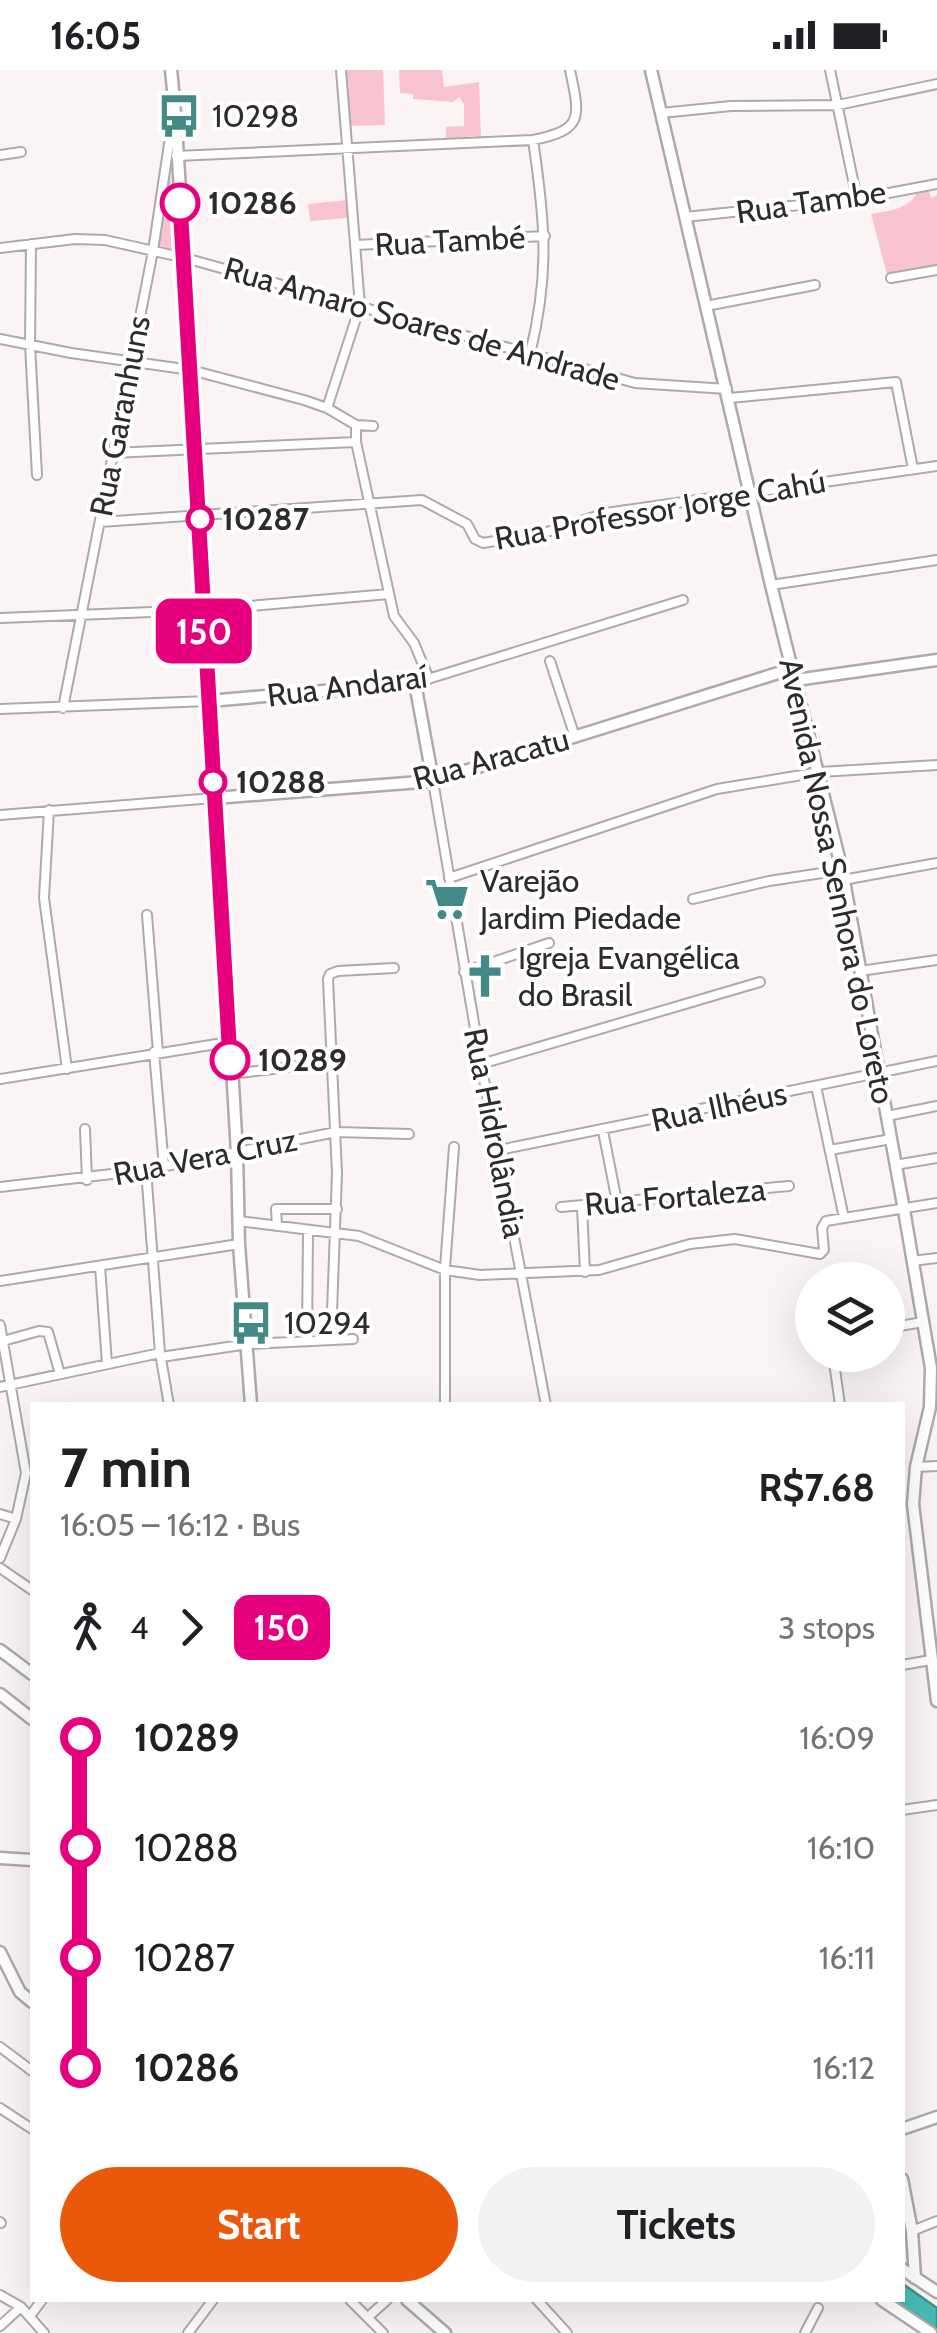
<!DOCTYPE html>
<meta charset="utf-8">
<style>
:root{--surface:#fff;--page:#f2f2f2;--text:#202124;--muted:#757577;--accent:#ea580c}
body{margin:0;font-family:Cabin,sans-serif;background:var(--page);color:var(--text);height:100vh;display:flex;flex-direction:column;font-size:38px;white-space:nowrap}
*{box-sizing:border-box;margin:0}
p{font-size:32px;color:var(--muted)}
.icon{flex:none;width:55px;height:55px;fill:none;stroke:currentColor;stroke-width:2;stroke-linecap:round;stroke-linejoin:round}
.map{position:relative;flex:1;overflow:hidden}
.details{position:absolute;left:30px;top:1332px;width:875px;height:900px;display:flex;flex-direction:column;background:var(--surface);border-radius:0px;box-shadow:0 10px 40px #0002}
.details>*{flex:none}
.badge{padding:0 20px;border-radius:15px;font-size:35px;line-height:65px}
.fabs{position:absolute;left:795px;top:1192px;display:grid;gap:20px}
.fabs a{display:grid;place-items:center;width:110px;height:110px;border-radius:50%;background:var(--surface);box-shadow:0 10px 40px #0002;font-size:50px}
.map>.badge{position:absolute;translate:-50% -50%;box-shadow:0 0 0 5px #fff}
.legs{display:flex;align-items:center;gap:15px;height:110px;padding:0 30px;font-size:32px}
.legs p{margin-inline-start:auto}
.overview{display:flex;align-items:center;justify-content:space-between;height:170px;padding:0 30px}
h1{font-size:55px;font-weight:700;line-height:75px}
.button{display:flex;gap:20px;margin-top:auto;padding:20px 30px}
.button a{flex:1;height:115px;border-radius:60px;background:var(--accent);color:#fff;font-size:40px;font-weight:700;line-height:115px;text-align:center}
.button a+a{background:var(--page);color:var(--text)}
ul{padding:0 30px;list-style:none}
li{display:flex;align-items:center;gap:35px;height:110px;font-size:38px}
li i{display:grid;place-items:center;width:15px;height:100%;margin:0 12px;background:currentColor}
li i::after{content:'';width:25px;height:25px;margin:-12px;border:8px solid;border-radius:50%;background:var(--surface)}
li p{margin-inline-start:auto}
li:first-child i{background:linear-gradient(#0000 50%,currentColor 0)}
li:last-child i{background:linear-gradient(currentColor 50%,#0000 0)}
.status{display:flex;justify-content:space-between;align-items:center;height:70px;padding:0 50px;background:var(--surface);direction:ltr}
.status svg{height:28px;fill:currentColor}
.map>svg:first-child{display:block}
.green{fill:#fac3d2}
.water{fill:#47bab5;stroke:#408f8c;stroke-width:2.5}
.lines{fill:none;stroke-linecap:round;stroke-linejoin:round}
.street-casing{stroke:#afa9aa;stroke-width:12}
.secondary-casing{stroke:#afa9aa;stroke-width:15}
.street{stroke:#fff;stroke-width:8}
.secondary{stroke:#fff;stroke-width:10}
.line-1-casing{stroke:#fff;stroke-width:22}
.line-1{stroke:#e6007e;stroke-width:15}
.stop-1-dot{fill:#fff;stroke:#e6007e;stroke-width:5}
.labels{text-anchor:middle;stroke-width:8;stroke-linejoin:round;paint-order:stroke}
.poi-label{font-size:32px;fill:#2e2b2c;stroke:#fff;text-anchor:start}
.street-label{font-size:32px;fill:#2e2b2c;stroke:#fff}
.stop-label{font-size:32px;font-weight:bold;fill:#2e2b2c;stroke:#fff;text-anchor:start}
</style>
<div class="status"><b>16:05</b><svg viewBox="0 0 49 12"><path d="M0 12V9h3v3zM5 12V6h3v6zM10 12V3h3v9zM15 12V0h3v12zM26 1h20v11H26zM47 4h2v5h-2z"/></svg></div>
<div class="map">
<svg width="937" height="2263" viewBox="0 0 937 2263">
<rect width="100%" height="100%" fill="#faf4f5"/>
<path class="green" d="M 344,0 L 383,0 L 385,55 L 347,56 Z
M 399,0 L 442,0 L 444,17 L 479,12 L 481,67 L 470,66 L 459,76 L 446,69 L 446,57 L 464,56 L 464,34 L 459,27 L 453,32 L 413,29 L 413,24 L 400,23 Z
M 169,84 L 175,182 L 151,177 Z
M 919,120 L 929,121 L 931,128 L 937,125 L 937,196 L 887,204 L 871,144 C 891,140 909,140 919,120 Z
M 347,130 L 347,148 L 310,151 L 308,134 Z"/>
<path class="water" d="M 903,2214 L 937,2238 L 937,2259 L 893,2230 L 902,2230 Z"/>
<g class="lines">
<g class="street-casing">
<path id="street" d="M 830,0 L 857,129
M 661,43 L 731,36 L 838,35 L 937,14
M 0,85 L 21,82
M 176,86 L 533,70 C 584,60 580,47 570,0
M 685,147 L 857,129 L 937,114
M 31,174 L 30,275 L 37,405
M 355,175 L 545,166
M 0,178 L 75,169 L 105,170 L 185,188 L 635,313 L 727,319
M 891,208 L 937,200
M 706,236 L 815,215
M 0,269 L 71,283 L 191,300 L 304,330 L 327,338 L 356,355 L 373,356
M 530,284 C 550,203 545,151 533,70
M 730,328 L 896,312 L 913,399
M 327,338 L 360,236 L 341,0
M 356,355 L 356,372 L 394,546 L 414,573 L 429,609
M 112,383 L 356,372
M 100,452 L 422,430 L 467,454 L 475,469 L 483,473 L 547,462 L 606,443 L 937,396
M 771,515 L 937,490
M 0,548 L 203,540 L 389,524
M 550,591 L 575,667
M 415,613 L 683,530
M 63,638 L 153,181 L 169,74 L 176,59
M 0,639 L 209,631
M 433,711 L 481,994 L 546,1335
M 49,740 L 44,828 L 67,999
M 0,745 L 214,728
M 449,808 L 717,719 L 820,702 L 937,695
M 843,810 L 937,793
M 693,829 L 769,811 L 842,800
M 147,845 L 158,982
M 860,901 L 937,890
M 464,902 L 549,873
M 154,982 L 164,1097
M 481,994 L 760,912
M 231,1004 L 331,992
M 0,1009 L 229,972
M 816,1016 L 844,1148
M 887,1046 L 937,1036
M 85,1059 L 87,1110
M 603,1061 L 617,1132
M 499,1080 L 937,991
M 830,1080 L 891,1069
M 895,1095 L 937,1088
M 146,1100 L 160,1283 L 169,1335
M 0,1117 L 146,1100 L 336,1062 L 409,1064
M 582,1136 L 585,1202
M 561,1137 L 789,1116
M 239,1151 L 359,1166 L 445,1200 L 480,1205 L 599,1200 L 690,1174 L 735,1169 L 820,1184 L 824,1180 L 822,1158 L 826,1151 L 937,1133
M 277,1156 L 276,1139 L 337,1139
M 912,1191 L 937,1188
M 100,1196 L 107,1294
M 445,1198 L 454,1077
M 445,1200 L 445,1335
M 0,1211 L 239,1174
M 0,1255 L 26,1403 L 16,1449 L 0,1488
M 888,1258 L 923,1252
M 331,1270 L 337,1103 L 328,909 L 330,904 L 338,901 L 394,898
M 3,1271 L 39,1261 L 48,1262 L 60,1304
M 307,1271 L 308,1160
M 833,1285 L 840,1335
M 161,1287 L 248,1274 L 353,1269
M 0,1317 L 160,1283
M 916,1397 L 937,1396
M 0,1444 L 16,1449
M 0,1498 L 32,1520
M 902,1595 L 931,1590
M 902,1740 L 937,1735
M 0,1977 L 32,2001
M 0,2038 L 32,2059
M 0,2152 L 1,2153
M 912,2161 L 937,2151
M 0,2225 L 21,2237 L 44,2263
M 350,2230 L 383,2263
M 537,2230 L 567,2263
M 30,2246 L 42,2230
M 368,2247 L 387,2230
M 0,2256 L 21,2237
M 188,2263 L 213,2230
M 805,2263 L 818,2238"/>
</g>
<g class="secondary-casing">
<path id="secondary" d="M 171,0 C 178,62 179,125 185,188 L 237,1083 L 239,1174 L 251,1335
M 651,0 L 771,515 L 842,800 L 904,1140 L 931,1298 L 930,1337 L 916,1397 L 913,1434 L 937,1631
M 796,610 L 937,590
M 209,631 L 415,613 L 433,711
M 214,728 L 433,711 L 794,598
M 0,1580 L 32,1604
M 0,1624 L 32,1649
M 0,1788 L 32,1790
M 0,1882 L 20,1922 L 32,1932
M 902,2059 L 937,2047
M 902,2109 L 912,2161 L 915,2208
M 902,2199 L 937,2222
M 407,2230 L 445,2263
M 882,2230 L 931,2263"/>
</g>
<use href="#street" class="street"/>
<use href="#secondary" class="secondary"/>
</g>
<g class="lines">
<g class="line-1-casing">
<path id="line-1" d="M 180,133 L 230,990"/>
</g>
<use href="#line-1" class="line-1"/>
</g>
<defs>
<g id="bus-bare" transform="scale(3.45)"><path d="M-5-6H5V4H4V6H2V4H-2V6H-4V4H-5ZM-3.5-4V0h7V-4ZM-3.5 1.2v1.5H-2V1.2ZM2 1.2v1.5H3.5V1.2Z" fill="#438a87" stroke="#fff" stroke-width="2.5" paint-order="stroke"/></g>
<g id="supermarket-bare" transform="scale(3.45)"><path d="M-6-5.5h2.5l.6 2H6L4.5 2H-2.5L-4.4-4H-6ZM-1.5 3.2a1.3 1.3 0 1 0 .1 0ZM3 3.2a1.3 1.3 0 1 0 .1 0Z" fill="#438a87" stroke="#fff" stroke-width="2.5" paint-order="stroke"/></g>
<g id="church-bare" transform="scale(3.45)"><path d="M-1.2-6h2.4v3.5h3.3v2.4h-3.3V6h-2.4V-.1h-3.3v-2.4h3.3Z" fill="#438a87" stroke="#fff" stroke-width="2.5" paint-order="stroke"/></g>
</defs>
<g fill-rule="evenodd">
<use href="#bus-bare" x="179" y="46"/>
<use href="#supermarket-bare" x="447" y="829"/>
<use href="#church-bare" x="485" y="906"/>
<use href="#bus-bare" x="251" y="1253"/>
</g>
<g class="stop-1-dot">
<circle cx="180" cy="133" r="18"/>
<circle cx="200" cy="449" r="12"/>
<circle cx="213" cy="712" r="12"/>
<circle cx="230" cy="990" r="18"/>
</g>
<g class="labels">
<g class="poi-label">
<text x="212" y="57">10298</text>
<text x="480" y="822">Varejão<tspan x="480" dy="37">Jardim Piedade</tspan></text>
<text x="518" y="899">Igreja Evangélica<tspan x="518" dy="37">do Brasil</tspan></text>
<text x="284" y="1264">10294</text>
</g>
<g class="street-label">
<text transform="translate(811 132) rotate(-8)" y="11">Rua Tambe</text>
<text transform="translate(450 171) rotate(-3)" y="11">Rua També</text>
<text transform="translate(422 254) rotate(16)" y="11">Rua Amaro Soares de Andrade</text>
<text transform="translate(120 346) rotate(-79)" y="11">Rua Garanhuns</text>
<text transform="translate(660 440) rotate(-10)" y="11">Rua Professor Jorge Cahú</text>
<text transform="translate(347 616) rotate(-7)" y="11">Rua Andaraí</text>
<text transform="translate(491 689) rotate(-15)" y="11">Rua Aracatu</text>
<text transform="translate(837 811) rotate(78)" y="11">Avenida Nossa Senhora do Loreto</text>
<text transform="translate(719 1037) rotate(-12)" y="11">Rua Ilhéus</text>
<text transform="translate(495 1063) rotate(79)" y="11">Rua Hidrolândia</text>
<text transform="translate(205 1087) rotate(-11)" y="11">Rua Vera Cruz</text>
<text transform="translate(675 1127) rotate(-5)" y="11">Rua Fortaleza</text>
</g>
<g class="stop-label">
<text x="208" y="144">10286</text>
<text x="222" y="460">10287</text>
<text x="236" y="723">10288</text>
<text x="258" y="1001">10289</text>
</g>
</g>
</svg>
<div class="fabs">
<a><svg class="icon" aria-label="layers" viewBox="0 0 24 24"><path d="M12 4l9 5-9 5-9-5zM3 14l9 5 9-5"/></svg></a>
</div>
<b class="badge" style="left:204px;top:561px;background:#e6007e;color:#fff">150</b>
<section class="details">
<div class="overview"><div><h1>7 min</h1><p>16:05 – 16:12 · Bus</p></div><b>R$7.68</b></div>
<div class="legs"><svg class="icon" aria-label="walk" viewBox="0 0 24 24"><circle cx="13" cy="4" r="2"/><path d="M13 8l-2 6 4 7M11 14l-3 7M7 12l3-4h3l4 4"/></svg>4<svg class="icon" aria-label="forward" viewBox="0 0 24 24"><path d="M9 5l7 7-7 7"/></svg><b class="badge" style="background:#e6007e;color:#fff">150</b><p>3 stops</p></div>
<ul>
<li><i style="color:#e6007e"></i><b>10289</b><p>16:09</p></li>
<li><i style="color:#e6007e"></i><span>10288</span><p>16:10</p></li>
<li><i style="color:#e6007e"></i><span>10287</span><p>16:11</p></li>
<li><i style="color:#e6007e"></i><b>10286</b><p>16:12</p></li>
</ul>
<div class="button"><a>Start</a><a>Tickets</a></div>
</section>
</div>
